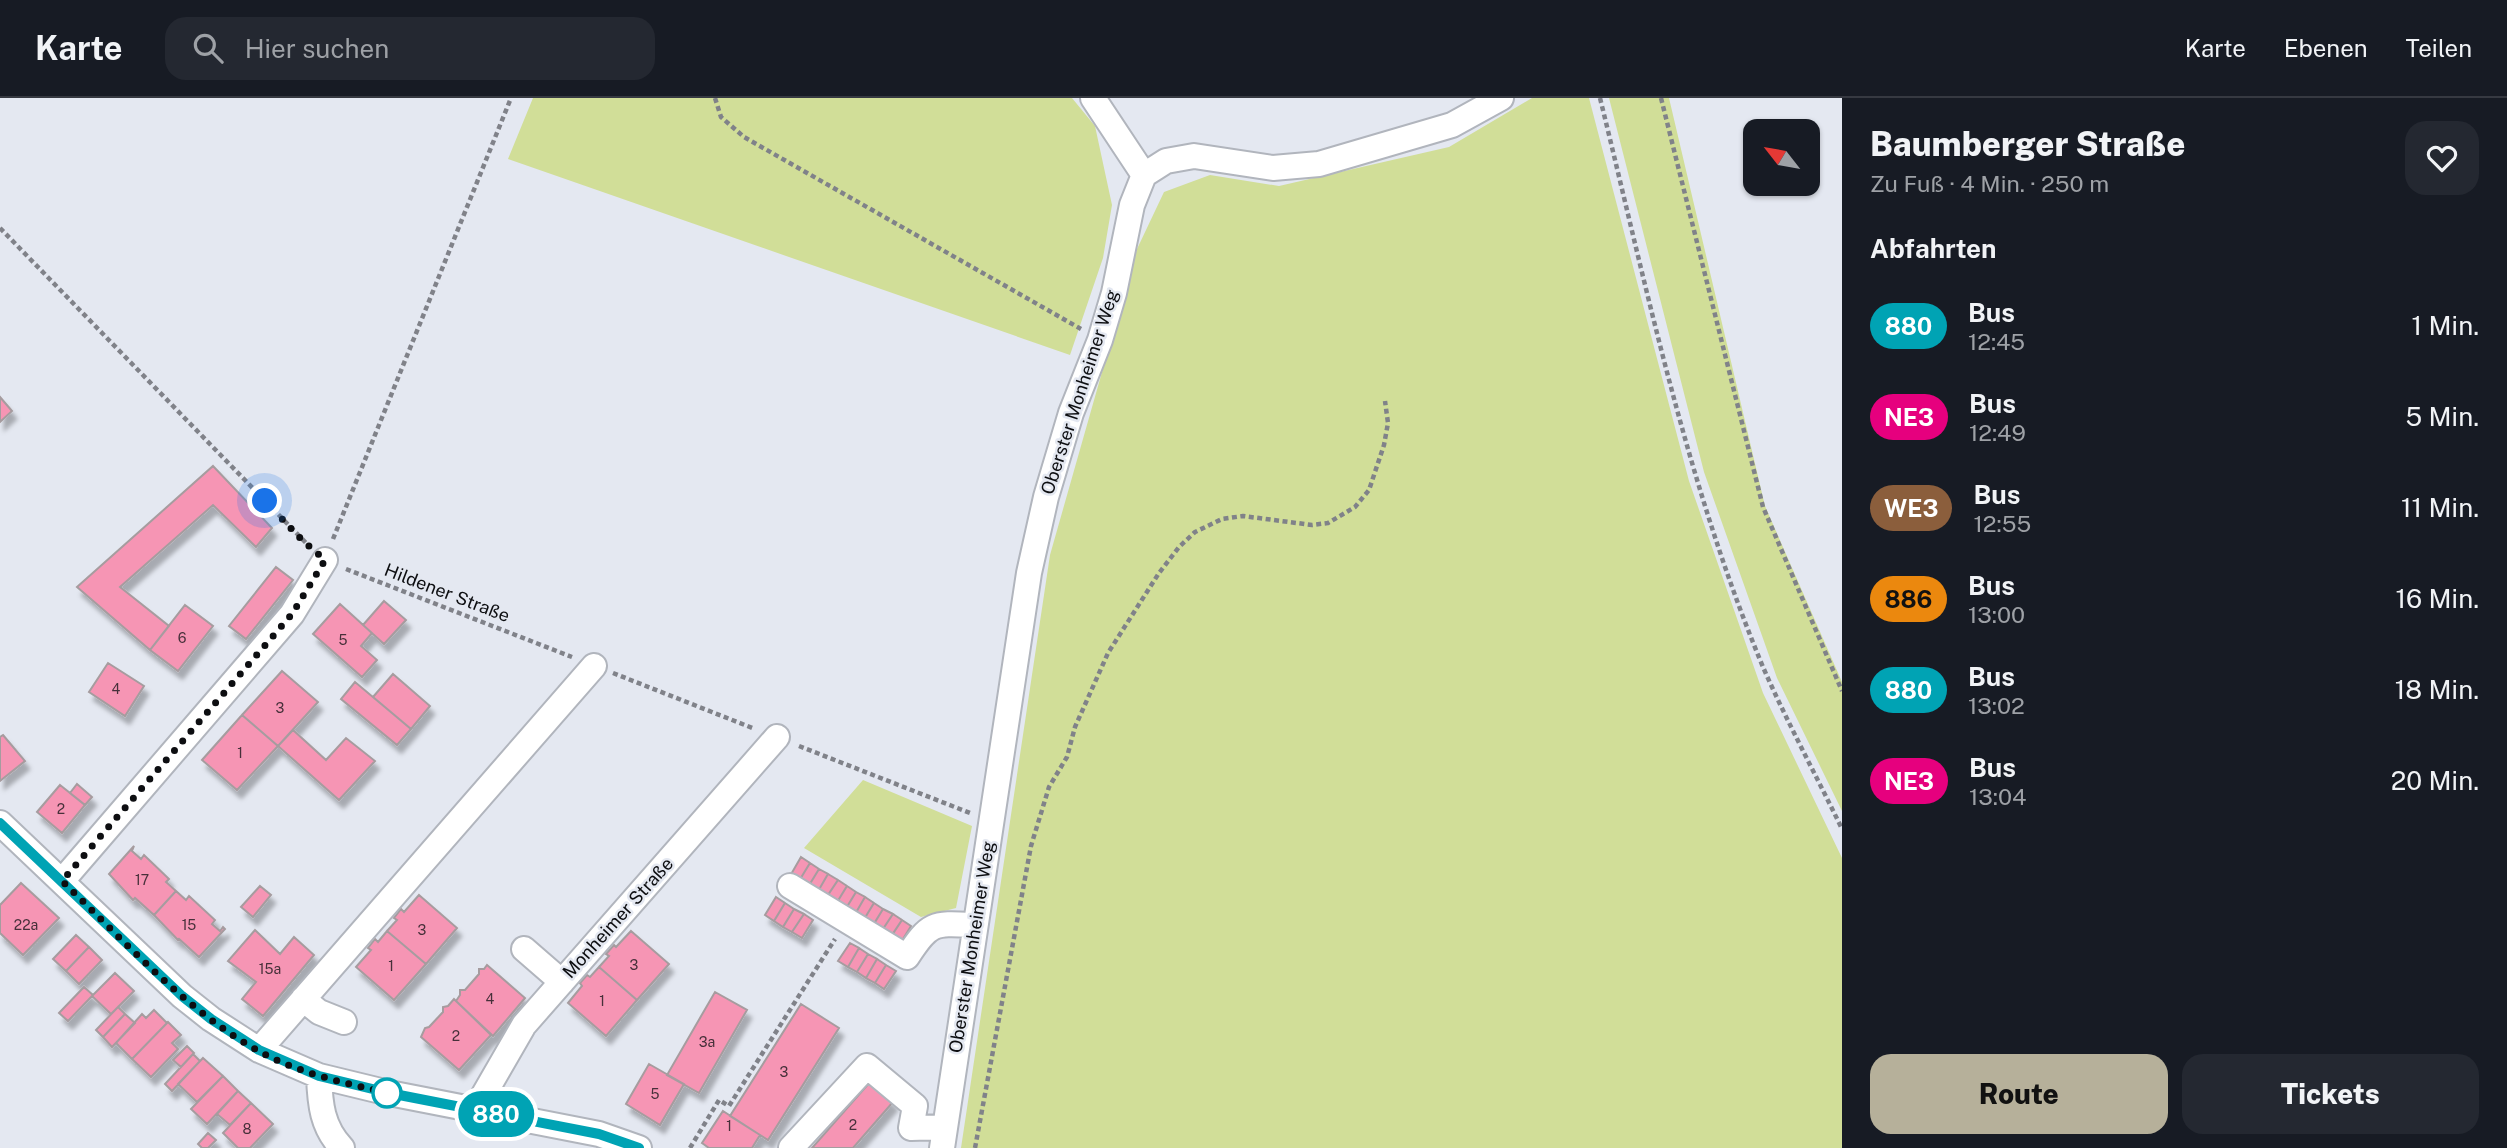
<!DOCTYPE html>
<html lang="de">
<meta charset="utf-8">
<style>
:root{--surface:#171b24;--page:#242831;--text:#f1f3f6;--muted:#9ea1a6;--line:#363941;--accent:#b6b09a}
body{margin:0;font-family:"Public Sans",sans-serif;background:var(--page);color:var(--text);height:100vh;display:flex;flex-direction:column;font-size:26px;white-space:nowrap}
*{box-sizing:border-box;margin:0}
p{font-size:23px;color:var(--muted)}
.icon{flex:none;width:38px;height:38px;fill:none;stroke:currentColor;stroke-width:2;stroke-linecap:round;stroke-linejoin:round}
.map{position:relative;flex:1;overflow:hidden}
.details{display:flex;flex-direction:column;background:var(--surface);width:665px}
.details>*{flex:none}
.badge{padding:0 14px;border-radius:23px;font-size:24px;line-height:46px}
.needle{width:46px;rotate:301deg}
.fabs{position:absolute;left:1743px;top:21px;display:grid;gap:14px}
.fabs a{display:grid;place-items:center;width:77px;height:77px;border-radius:14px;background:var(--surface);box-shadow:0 2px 5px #0004;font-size:35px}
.you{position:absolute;width:35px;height:35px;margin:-18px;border:5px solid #fff;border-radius:50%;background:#1a73e8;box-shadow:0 0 0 10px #1a73e833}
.map>.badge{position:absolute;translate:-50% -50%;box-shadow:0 0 0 4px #fff}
h2{padding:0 28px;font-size:26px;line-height:63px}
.round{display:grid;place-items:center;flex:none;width:74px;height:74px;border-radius:21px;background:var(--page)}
.summary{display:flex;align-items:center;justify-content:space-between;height:119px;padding:0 28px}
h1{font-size:33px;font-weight:800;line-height:52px}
.cta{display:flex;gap:14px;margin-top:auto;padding:14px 28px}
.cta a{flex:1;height:80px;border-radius:21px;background:var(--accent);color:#111;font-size:28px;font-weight:800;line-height:80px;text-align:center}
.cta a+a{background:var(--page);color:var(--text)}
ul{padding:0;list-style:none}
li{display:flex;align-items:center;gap:21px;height:91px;padding:0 28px}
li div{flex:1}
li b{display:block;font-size:26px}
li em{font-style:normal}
li .badge{min-width:77px;font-weight:700;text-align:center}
header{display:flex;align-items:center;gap:42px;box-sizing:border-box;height:98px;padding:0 35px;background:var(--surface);border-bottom:2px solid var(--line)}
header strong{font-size:33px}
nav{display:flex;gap:38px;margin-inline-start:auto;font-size:24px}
.search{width:490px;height:63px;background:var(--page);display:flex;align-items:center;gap:18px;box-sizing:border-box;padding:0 24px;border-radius:21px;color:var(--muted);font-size:26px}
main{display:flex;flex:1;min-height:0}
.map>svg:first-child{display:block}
.green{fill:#d1de98}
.building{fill:#f695b4;stroke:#a69c9f;stroke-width:2;filter:url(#shadow)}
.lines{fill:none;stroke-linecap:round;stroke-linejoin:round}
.minor-casing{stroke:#b1b5bd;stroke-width:28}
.path{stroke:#808289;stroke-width:4.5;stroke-dasharray:5 3.5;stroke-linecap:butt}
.minor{stroke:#fff;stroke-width:24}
.line-casing{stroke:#fff;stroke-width:16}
.line{stroke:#00a3b4;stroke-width:10}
.walk{stroke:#0d0e11;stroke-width:7;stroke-dasharray:0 12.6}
.stop-dot{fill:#fff;stroke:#00a3b4;stroke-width:3.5}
.labels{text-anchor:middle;stroke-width:5;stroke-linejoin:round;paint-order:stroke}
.number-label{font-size:14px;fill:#47303a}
.street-label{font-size:18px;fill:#0d0e11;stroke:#e4e8f1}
</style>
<header>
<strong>Karte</strong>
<div class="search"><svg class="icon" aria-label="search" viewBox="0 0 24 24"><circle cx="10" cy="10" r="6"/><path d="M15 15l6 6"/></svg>Hier suchen</div>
<nav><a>Karte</a><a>Ebenen</a><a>Teilen</a></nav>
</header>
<main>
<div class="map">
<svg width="1842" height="1050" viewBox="0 0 1842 1050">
<defs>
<filter id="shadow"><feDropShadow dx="4.5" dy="8" stdDeviation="2" flood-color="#0004"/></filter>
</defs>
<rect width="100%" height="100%" fill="#e4e8f1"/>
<path class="green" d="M 533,0 L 1072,0 L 1095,28 L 1112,107 L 1103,160 L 1070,257 L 508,61 Z
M 1532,0 L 1589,0 L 1689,383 L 1763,595 L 1842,760 L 1842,1050 L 961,1050 L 1050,457 L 1137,151 L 1164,94 L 1210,77 L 1279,88 L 1449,49 Z
M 1609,0 L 1669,0 L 1765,408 L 1842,584 L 1842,713 L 1777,580 L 1704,374 Z
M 863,682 L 972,728 L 956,810 L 921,819 L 804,750 Z"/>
<path class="building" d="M 0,299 L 12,313 L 0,324 Z
M 213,368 L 272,430 L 256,449 L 213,407 L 120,489 L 169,528 L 150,552 L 77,489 Z
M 276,469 L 293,482 L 246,541 L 229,528 Z
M 384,503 L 406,522 L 384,546 L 363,527 Z
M 340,506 L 372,535 L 361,548 L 377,562 L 362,579 L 313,536 Z
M 185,507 L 213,528 L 178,573 L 150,552 Z
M 108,565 L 144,588 L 125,618 L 89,594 Z
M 282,573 L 318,604 L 278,648 L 242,617 Z
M 393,576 L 430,608 L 411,631 L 373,599 Z
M 355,584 L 411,631 L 397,647 L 341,601 Z
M 242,617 L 278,648 L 237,692 L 202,662 Z
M 293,632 L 326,662 L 346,640 L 375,663 L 339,702 L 278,648 Z
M 3,637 L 25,663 L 0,683 L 0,639 Z
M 77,686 L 92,699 L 85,707 L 70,695 Z
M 60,687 L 85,707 L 62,735 L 37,714 Z
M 134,748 L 132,753 L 141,761 L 144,757 L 169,781 L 166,784 L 176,793 L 154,817 L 135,800 L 133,802 L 109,776 Z
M 801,759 L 810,765 L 799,783 L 790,778 Z
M 810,765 L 819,771 L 808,789 L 799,783 Z
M 819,771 L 828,776 L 817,795 L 808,789 Z
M 828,776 L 838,782 L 826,800 L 817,795 Z
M 838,782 L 847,788 L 836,806 L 826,800 Z
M 21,785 L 59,820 L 23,857 L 0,835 L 0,807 Z
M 260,788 L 271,797 L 253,819 L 241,809 Z
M 847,788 L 856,794 L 845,812 L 836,806 Z
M 176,793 L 186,802 L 189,798 L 215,822 L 212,826 L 220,833 L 223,829 L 225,831 L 199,859 L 179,841 L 178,842 L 154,817 Z
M 856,794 L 865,799 L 854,818 L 845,812 Z
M 419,797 L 457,830 L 426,866 L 387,833 L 397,822 L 394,820 L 401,811 L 404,814 Z
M 776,799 L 785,805 L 774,823 L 765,817 Z
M 865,799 L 874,805 L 863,823 L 854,818 Z
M 785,805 L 794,811 L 783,829 L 774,823 Z
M 874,805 L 883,811 L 872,829 L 863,823 Z
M 794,811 L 804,816 L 792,834 L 783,829 Z
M 883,811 L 893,816 L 881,834 L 872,829 Z
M 804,816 L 813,822 L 802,840 L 792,834 Z
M 893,816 L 902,822 L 890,840 L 881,834 Z
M 902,822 L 911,828 L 900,846 L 890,840 Z
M 255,832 L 280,856 L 294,839 L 314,857 L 263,918 L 242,901 L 256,884 L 228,863 Z
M 387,833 L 426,866 L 394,902 L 356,869 L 371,852 L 368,850 L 375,841 L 378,844 Z
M 631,833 L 669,866 L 637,902 L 599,869 L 609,858 L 606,856 L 614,847 L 616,849 Z
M 76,837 L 89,849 L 66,873 L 53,861 Z
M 850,845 L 859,850 L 848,869 L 838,863 Z
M 89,849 L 102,862 L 79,886 L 66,873 Z
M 859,850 L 868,856 L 857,874 L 848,869 Z
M 868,856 L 877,861 L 866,880 L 857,874 Z
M 877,861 L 886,867 L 875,885 L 866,880 Z
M 487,867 L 525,900 L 493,938 L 456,903 L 460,897 L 460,892 L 465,892 L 479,876 L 479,871 L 484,871 Z
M 886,867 L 896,873 L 884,891 L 875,885 Z
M 599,869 L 637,902 L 606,938 L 568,905 L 582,888 L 580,885 L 587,877 L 590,879 Z
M 115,875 L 134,893 L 111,916 L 92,898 Z
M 84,889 L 93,897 L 68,923 L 59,915 Z
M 715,894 L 747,912 L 699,995 L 667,977 Z
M 454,901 L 491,937 L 459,972 L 421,939 L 425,930 L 429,929 L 443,914 L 443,909 L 448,908 Z
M 801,906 L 839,930 L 768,1042 L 730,1018 Z
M 118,909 L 125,916 L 103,939 L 96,932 Z
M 154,912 L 167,925 L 132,961 L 116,945 L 142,916 L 146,920 Z
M 125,916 L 135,925 L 112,949 L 103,939 Z
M 168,924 L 181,937 L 172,945 L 178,951 L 151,979 L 132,961 Z
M 187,948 L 194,955 L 181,969 L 173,962 Z
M 193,956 L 200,963 L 172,993 L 165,986 Z
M 203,960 L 223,978 L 197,1004 L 178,986 Z
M 649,966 L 684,986 L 660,1027 L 626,1006 Z
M 223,978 L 238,993 L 207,1026 L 191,1011 Z
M 870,984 L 893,1004 L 853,1050 L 812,1050 Z
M 238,993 L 251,1005 L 230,1027 L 217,1016 Z
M 251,1005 L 273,1026 L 250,1050 L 238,1050 L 223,1035 Z
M 723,1013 L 760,1037 L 752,1050 L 709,1050 L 702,1045 Z
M 208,1035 L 216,1042 L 208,1050 L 202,1050 L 198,1046 Z"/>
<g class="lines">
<g class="minor-casing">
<path id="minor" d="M 1093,0 L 1144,77
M 0,725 L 182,898 L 211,921 L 259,952 L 319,978 L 389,995 L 599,1036 L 639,1050
M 62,783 L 292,516 L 325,462
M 790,788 L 907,859 C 930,824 933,825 974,827
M 524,851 L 562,884
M 303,901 L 319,914 L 344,924
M 259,952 L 594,568
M 319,978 C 320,1006 322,1029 342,1050
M 475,1012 L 524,927 L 777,639
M 791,1050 L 867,968 L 915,1008 L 911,1030 L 944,1029
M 942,1050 L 1029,475 L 1046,399 L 1071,315 L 1100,242 L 1114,195 L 1132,107 L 1144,77 L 1166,63 L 1194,58 L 1273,70 L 1319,66 L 1452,27 L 1501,0"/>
</g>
<path class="path" d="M 715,0 L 721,19 L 744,39 L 1081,231
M 1600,0 C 1647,191 1687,387 1763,569 C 1787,624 1816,677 1842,731
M 1661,0 L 1763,409 L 1842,593
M 0,130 L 309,448
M 333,441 L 511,0
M 346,471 L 572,559
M 613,575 L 755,631
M 799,648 L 970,715
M 690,1050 L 719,1002 L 729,1008 L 835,841
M 975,1050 L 1031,748 L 1049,689 L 1067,659 L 1075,629 L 1108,555 L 1159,475 L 1179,449 L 1195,434 L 1222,421 L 1243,418 L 1312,427 L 1328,425 L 1355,409 L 1369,392 L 1384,347 L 1388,325 L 1385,303"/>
<use href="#minor" class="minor"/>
</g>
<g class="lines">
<g class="line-casing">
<path id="line" d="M 0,725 L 182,898 L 211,921 L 259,952 L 319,978 L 389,995 L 599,1036 L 639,1050"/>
</g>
<use href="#line" class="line"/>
<path class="walk" d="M 265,403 L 303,443 L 325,462 L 292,516 L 62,783 C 126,844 199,928 281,964 C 316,979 352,987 389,995 L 387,995"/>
</g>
<circle class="stop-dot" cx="387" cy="995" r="14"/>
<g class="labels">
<g class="number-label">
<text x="182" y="545">6</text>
<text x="343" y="547">5</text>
<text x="116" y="596">4</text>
<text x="280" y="615">3</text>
<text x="240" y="660">1</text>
<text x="61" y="716">2</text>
<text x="142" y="787">17</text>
<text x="26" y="832">22a</text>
<text x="189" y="832">15</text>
<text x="422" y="837">3</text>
<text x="634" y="872">3</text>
<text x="391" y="873">1</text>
<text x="270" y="876">15a</text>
<text x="490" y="906">4</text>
<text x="602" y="908">1</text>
<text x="456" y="943">2</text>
<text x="707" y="949">3a</text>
<text x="784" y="979">3</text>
<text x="655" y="1001">5</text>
<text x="853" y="1032">2</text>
<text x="729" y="1033">1</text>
<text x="247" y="1036">8</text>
</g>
<g class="street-label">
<text transform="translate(1080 294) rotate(-72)" y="6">Oberster Monheimer Weg</text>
<text transform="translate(447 495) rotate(21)" y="6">Hildener Straße</text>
<text transform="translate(618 820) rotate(-48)" y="6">Monheimer Straße</text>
<text transform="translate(972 849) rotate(-81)" y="6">Oberster Monheimer Weg</text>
</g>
</g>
</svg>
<div class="fabs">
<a><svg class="needle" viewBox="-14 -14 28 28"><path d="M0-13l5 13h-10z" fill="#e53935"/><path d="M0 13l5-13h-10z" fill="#9ea1a6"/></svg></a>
</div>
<div class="you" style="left:265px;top:403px"></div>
<b class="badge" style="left:496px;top:1016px;background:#00a3b4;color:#fff">880</b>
</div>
<section class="details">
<div class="summary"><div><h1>Baumberger Straße</h1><p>Zu Fuß · 4 Min. · 250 m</p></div><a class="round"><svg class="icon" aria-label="heart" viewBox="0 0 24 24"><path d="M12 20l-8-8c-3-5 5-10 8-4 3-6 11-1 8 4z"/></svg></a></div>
<h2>Abfahrten</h2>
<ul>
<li><span class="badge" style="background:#00a3b4;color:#fff">880</span><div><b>Bus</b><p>12:45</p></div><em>1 Min.</em></li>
<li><span class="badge" style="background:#e6007e;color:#fff">NE3</span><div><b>Bus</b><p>12:49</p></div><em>5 Min.</em></li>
<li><span class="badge" style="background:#8b5e3c;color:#fff">WE3</span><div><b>Bus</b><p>12:55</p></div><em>11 Min.</em></li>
<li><span class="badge" style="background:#eb880e;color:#111">886</span><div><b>Bus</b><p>13:00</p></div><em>16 Min.</em></li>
<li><span class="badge" style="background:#00a3b4;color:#fff">880</span><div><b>Bus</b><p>13:02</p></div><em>18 Min.</em></li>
<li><span class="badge" style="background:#e6007e;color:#fff">NE3</span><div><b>Bus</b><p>13:04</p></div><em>20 Min.</em></li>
</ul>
<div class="cta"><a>Route</a><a>Tickets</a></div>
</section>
</main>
